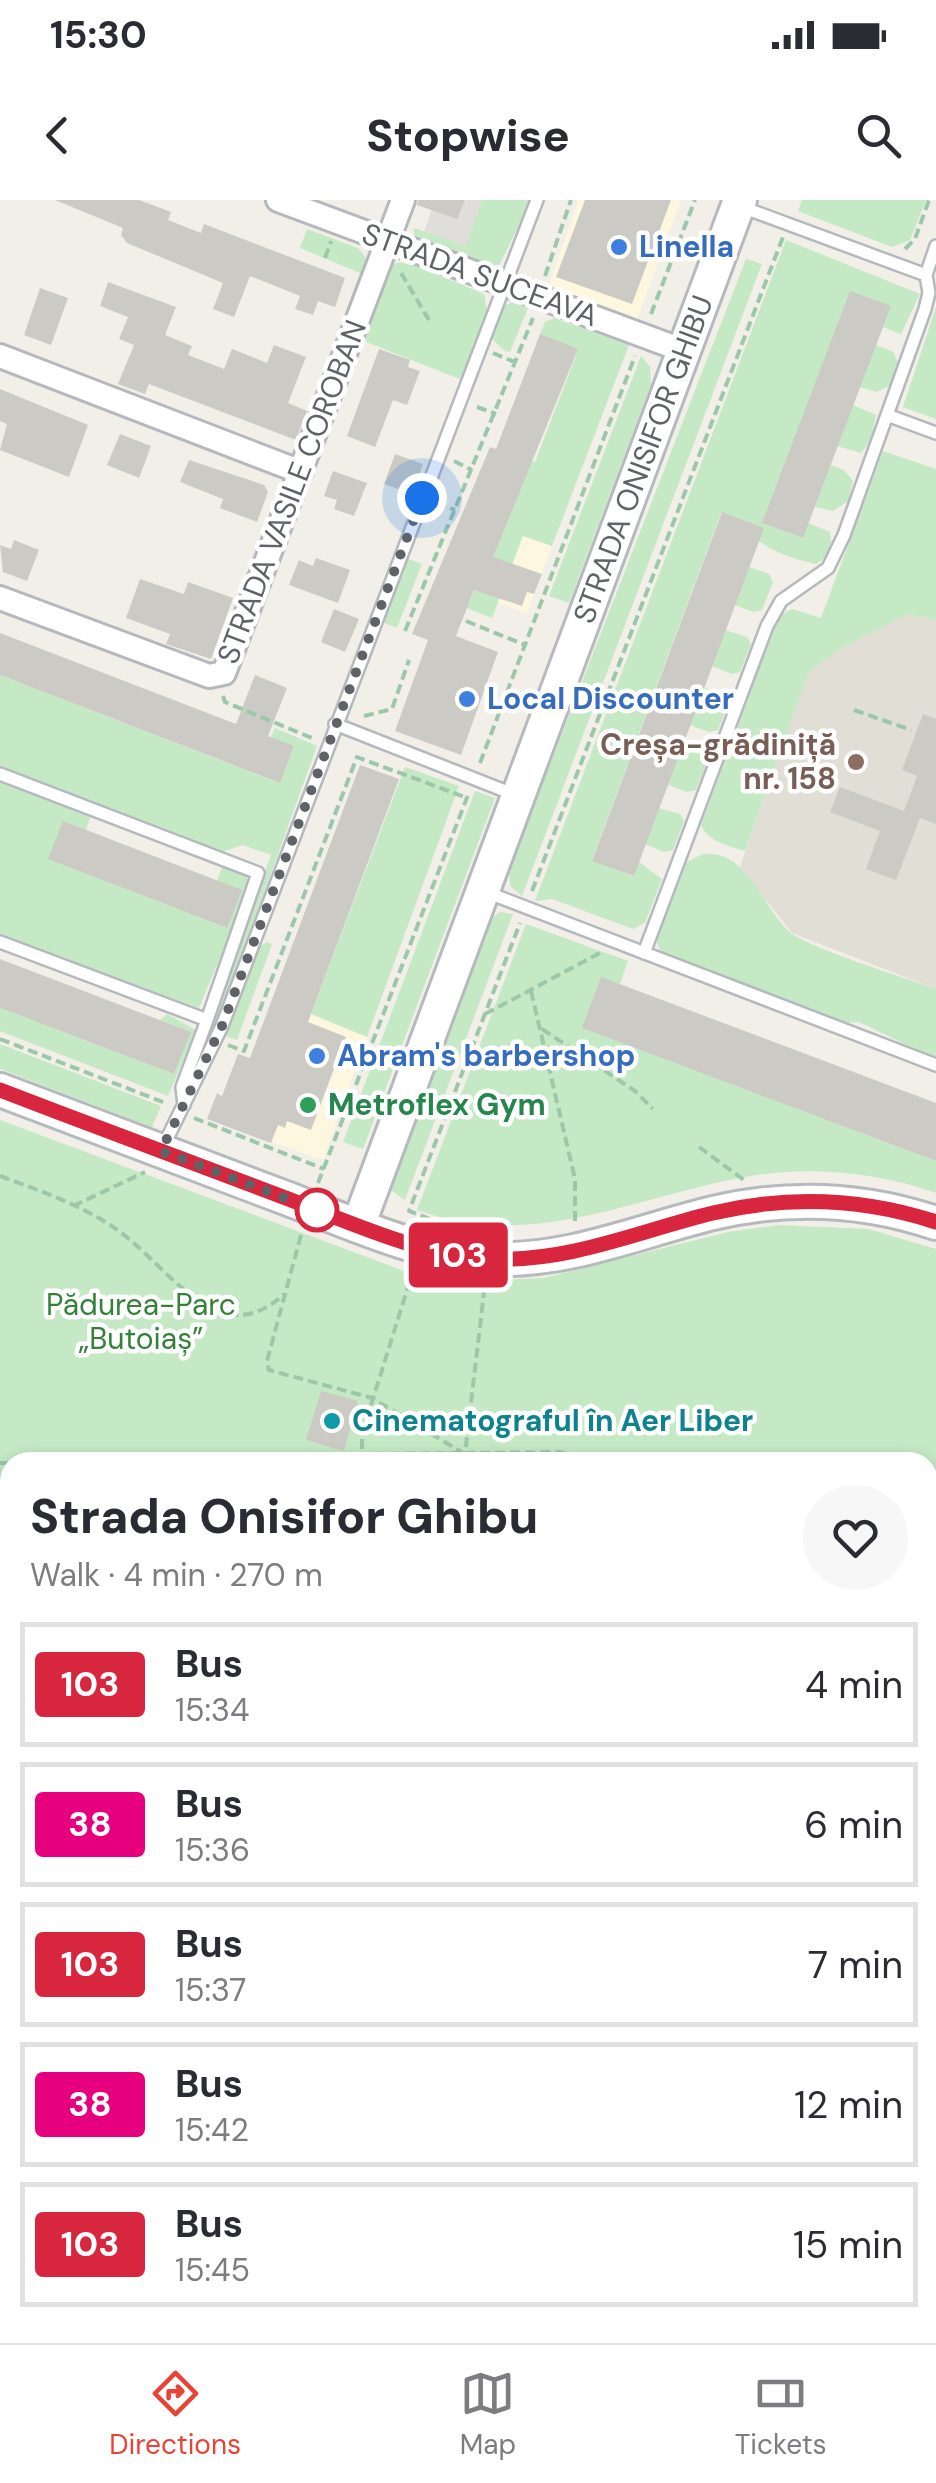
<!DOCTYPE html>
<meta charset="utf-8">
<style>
:root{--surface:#fff;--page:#f7f7f7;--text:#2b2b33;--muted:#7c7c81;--line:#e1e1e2;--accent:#ea4335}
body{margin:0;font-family:"DM Sans",sans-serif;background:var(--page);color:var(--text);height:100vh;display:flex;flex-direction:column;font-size:38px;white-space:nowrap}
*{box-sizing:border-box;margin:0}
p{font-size:32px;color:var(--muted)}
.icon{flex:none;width:55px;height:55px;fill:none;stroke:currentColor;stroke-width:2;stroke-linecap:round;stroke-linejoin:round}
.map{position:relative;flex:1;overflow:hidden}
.sheet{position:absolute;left:0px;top:1252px;width:938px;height:892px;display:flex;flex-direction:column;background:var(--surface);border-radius:30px 30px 0 0;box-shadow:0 5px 15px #0003}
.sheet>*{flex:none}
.badge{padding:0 20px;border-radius:8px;font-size:35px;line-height:65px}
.you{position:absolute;width:50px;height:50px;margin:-25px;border:8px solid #fff;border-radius:50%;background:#1a73e8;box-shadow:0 0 0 15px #1a73e833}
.map>.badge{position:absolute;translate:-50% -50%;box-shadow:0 0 0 5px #fff}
.round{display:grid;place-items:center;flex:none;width:105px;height:105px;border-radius:52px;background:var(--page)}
.overview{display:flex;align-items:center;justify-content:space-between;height:170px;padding:0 30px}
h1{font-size:48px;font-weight:800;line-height:75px}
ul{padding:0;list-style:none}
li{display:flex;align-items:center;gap:30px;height:125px;margin:0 20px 15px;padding:0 10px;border:5px solid var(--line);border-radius:0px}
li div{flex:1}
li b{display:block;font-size:38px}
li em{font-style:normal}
li .badge{min-width:110px;font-weight:700;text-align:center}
.status{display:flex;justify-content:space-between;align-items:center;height:70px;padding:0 50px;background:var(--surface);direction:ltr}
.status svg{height:28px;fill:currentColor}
header{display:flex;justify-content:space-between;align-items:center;height:130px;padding:0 30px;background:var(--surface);font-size:45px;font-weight:800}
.tabs{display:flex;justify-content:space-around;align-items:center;height:140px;border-top:2px solid var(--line);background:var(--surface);font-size:28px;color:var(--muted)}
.tabs a{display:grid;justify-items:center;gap:5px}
.tabs .selected{color:var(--accent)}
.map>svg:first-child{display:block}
.commercial{fill:#fef7e0}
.industrial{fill:#e0deda}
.education{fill:#e1ded6}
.green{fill:#c5e8c5;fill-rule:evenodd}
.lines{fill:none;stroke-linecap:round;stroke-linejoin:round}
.stream{stroke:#aadaff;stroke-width:6}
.building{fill:#cccac5}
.lane-casing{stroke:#b5b8bc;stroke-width:16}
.street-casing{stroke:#b5b8bc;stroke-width:28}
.secondary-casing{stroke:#b6babf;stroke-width:38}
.path{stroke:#9cc7a9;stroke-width:4;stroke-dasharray:10 5;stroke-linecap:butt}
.lane{stroke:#fff;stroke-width:11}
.street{stroke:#fff;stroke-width:22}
.secondary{stroke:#fff;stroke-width:32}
.line-casing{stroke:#fff;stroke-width:22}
.line{stroke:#d7263d;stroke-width:15}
.walk{stroke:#5f6368;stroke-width:10;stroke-dasharray:0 18}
.shop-dot{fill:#3f7fe0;stroke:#fff;stroke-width:4}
.education-dot{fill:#8d6e63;stroke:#fff;stroke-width:4}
.leisure-dot{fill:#2e9e5b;stroke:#fff;stroke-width:4}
.stop-dot{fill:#fff;stroke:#d7263d;stroke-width:5}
.culture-dot{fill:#0f9aa8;stroke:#fff;stroke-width:4}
.labels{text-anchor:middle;stroke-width:9;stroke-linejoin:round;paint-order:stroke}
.shop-label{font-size:30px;font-weight:bold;fill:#366cbe;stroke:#fff;text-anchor:start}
.street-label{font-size:30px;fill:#5f6368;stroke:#fff}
.education-label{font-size:30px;font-weight:bold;fill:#785e54;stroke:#fff;text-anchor:end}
.leisure-label{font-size:30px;font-weight:bold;fill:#27864d;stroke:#fff;text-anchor:start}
.park-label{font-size:30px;fill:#348238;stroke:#fff}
.culture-label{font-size:30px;font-weight:bold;fill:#0d838f;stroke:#fff;text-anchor:start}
</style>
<div class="status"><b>15:30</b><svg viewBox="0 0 49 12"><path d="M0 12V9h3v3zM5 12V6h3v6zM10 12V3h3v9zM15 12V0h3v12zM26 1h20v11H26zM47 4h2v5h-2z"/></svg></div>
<header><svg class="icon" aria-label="back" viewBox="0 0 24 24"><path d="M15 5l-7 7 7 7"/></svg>Stopwise<svg class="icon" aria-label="search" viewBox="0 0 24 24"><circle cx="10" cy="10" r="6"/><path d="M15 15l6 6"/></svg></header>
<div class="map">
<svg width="936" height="2143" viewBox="0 0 936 2143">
<rect width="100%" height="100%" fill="#f1efe8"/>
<path class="commercial" d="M 579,0 L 681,0 L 637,120 L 547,89 Z
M 523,336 L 552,346 L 527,413 L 498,403 Z
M 311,814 L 367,837 L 323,960 L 207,919 L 217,893 L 223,895 L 238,854 L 289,872 Z"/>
<path class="industrial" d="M 435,0 L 482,0 L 466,46 L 424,32 Z"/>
<path class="education" d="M 908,414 L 936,420 L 936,789 L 792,733 L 740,667 L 807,473 L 838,450 Z"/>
<path class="green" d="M 482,0 L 531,0 L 498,68 L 414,35 L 414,28 L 466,46 Z
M 802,0 L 926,0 L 910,40 L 892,47 L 798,11 Z
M 307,29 L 358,48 L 369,62 L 323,190 L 317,189 L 360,73 L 300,48 Z
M 786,40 L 920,94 L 901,134 L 883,127 L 890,106 L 850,92 L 763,323 L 802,338 L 808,323 L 830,332 C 833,347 829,357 816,364 C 766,353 759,340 721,313 L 592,660 L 633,676 L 639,662 L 662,679 L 645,723 L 633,729 L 552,699 L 535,701 Z
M 746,59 L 762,64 L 522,696 L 510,686 L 509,670 Z
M 405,61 L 484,94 L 487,111 L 462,180 L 364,141 L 391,65 Z
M 516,101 L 528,108 L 510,152 L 505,151 L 490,137 L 505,105 Z
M 936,107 L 936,219 L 903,207 Z
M 554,118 L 629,145 L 552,346 L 523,336 L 492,418 L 467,408 L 530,260 L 535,262 L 578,150 L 540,134 L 545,122 Z
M 876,145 L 893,152 L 898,162 L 890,186 L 876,192 L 860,187 Z
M 641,156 L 650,167 L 651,184 L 569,403 L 549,396 Z
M 853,205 L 876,215 L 871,240 L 861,253 L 837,246 Z
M 883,251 L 936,269 L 936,420 L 908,414 L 838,450 L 808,473 L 745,651 C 729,646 708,642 701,625 L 779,416 L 792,409 L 821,418 Z
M 830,265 L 844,270 L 853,281 L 848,301 L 833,311 L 815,307 Z
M 406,358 L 422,364 L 397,428 L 382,422 Z
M 749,367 L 769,374 L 773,382 L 762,410 L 753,412 L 735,405 Z
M 725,430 L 747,437 L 751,444 L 740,472 L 732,474 L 712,466 Z
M 0,475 L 279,583 L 294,547 L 271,537 L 275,528 L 317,546 L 214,831 L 186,888 L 271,655 L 243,645 L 221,652 L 0,569 Z
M 704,488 L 724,494 L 729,502 L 718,530 L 709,532 L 690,525 Z
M 681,548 L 703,555 L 707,562 L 696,590 L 687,592 L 668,585 Z
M 405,567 L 459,586 L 367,837 L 311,814 Z
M 0,581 L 91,615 L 86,630 L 49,659 L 226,728 L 217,681 L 223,664 L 246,675 L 249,688 L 199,808 L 0,735 Z
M 475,591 L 495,598 L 363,949 L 343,942 Z
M 659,608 L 680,614 L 684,621 L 673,650 L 664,652 L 645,644 Z
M 703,654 C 749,649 762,709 791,733 C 812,749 906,778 936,789 L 936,859 L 859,822 L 840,823 L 662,754 L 655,738 L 687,662 Z
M 500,712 L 513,714 L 405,1000 L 388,988 L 493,717 Z
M 526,724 L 628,761 L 620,784 L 601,778 L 583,828 L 936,961 L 936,993 C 875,971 803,965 739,978 C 630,999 529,1051 417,1010 Z
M 267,742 L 272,744 L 237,840 L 226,836 L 257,748 Z
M 0,808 L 174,874 L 190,832 L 160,820 L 167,814 L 196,830 L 168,896 L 0,831 Z
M 0,844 L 161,906 L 152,927 L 0,869 Z
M 0,920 L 407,1072 L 497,1080 L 543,1078 L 728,1032 L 779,1025 L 868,1029 L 936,1049 L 936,2143 L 0,2143 ZM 10,1262 L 928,1262 L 928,2135 L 10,2135 Z"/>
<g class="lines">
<path class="stream" d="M 0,2122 L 10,2120"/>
</g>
<path class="building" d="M 55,0 L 139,0 L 171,12 L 168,20 L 201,33 L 204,24 L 345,78 L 335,107 L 318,101 L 313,115 L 295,109 L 300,96 L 250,76 L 234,117 L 213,109 L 223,83 L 127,43 L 121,35 L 123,28 Z
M 418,0 L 465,0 L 457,19 L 417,5 Z
M 585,0 L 671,0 L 632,104 L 556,77 Z
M 108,82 L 176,107 L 165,135 L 192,146 L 188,155 L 224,169 L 232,149 L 267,163 L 274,145 L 306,157 L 288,203 L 307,211 L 296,240 L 149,184 L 145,194 L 118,184 L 134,145 L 119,139 L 128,117 L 100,106 Z
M 40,88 L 68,98 L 51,145 L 24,135 Z
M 850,91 L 891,106 L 803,338 L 762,323 Z
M 540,134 L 578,149 L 493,357 L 542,374 L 534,394 L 527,392 L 522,406 L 474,390 L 456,436 L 498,452 L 461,555 L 395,531 L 428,440 L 412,434 L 490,247 L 496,249 Z
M 379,149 L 410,160 L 408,167 L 420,171 L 407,205 L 393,200 L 375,247 L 347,236 Z
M 0,189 L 88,225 L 69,277 L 0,250 L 7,224 L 0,221 Z
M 120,234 L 151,246 L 139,278 L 107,265 Z
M 395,254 L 423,264 L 412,294 L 384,284 Z
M 189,260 L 264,285 L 268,292 L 257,322 L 220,308 L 223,299 L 180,282 Z
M 333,271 L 367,283 L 354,316 L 334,309 L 337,300 L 324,296 Z
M 722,312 L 764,328 L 634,676 L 592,661 Z
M 14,340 L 39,350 L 27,381 L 3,372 L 0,345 L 11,349 Z
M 316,358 L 350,370 L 338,403 L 289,385 L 299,360 L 313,366 Z
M 140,379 L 184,394 L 188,382 L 233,398 L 211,459 L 166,444 L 170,434 L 126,418 Z
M 334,409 L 359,419 L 345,452 L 321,442 Z
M 0,433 L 236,524 L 255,475 L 287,488 L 268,536 L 294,546 L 280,583 L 0,475 Z
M 923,514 L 936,519 L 936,624 L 920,618 L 896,680 L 866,669 L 880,631 L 830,612 L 840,587 L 904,611 L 917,576 L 902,570 Z
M 360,565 L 399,579 L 308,822 L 346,837 L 311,930 L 287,921 L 285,928 L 278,925 L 271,943 L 207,919 L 217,893 L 222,896 L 238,854 L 250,858 Z
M 63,621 L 242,690 L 227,728 L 48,659 Z
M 0,759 L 191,832 L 174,874 L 0,808 Z
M 601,777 L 936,903 L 936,961 L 582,828 Z
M 321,1191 L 358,1201 L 344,1251 L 306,1240 Z"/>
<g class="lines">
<g class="lane-casing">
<path id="lane" d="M 739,6 L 926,75 L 936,46
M 887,215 L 936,233
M 335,524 L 513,594
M 0,574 L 258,673 L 207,820
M 486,692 L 936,865
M 0,742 L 207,820 L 182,887 L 184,905
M 644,753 L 767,426 L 781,401 L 828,368 L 844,335 L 925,109 L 929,93 L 926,75
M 163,947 L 222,826 L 537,0"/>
</g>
<g class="street-casing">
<path id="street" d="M 278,0 L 682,150
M 0,156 L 301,272
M 0,398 L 209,476 L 224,473 L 403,0"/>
</g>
<g class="secondary-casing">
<g id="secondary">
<path d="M 0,890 C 94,926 189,961 283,997 C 350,1022 420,1056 492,1059 C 569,1062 639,1031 713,1013 C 789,995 862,998 936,1023"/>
<path id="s1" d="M 358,1026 L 740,0"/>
</g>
</g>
<path class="path" d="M 905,49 L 915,39 L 929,0
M 325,58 L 331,41
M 401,73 L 429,120
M 545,76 L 571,0
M 651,114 L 695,0
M 493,153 L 517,163
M 477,207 L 496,214
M 454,261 L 472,270
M 436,303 L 455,310
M 466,421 L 525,445
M 405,431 L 533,118
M 223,496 L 225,502 L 312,538
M 854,510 L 911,530
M 364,516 L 392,509 L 409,460
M 480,563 L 635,156
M 532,691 L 783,37
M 531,791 L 575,979 L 575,1021
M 485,814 L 600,753
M 542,829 L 635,891 L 653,909
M 0,839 L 168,904
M 228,845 L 244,851 L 357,557 L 467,598
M 194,918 L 324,969
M 699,947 L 744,980
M 0,976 C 38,990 79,1004 113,1027 C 166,1061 217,1157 284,1094
M 318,983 L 468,595
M 73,1006 L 145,972
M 430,1019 L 409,1011 L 520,723
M 301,1035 L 267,1161 L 269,1170 L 372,1198 L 478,1262
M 25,1262 L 98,1262
M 347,1262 L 364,1254 L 558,1252 L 629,1262
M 369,1262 L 362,1250 L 362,1234 L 412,1074
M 464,1262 L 485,1084
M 0,1263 L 10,1263
M 928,1285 L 936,1284
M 928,1436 L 936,1438
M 225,2135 L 232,2143
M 730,2135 L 732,2143"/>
<use href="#lane" class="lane"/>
<use href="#street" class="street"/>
<use href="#secondary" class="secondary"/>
</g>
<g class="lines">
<g class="line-casing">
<path id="line" d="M 0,890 C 94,926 188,961 283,997 C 350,1022 420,1056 492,1059 C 570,1062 639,1031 713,1013 C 789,995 862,998 936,1022"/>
</g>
<use href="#line" class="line"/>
<path class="walk" d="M 317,1010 L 161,951 L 222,826 L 422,298"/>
</g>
<g class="shop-dot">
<circle cx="619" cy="47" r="10"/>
<circle cx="467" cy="499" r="10"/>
<circle cx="317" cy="856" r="10"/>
</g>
<circle class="education-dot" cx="856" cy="562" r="10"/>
<circle class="leisure-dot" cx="308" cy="905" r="10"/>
<circle class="stop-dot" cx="317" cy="1010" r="20"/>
<circle class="culture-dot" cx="332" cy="1221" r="10"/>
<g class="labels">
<g class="shop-label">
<text x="639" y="57">Linella</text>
<text x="487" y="509">Local Discounter</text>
<text x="337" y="866">Abram's barbershop</text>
</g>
<g class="street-label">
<text transform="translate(480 75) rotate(20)" y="10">STRADA SUCEAVA</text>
<text dy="10" stroke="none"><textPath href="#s1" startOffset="818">STRADA ONISIFOR GHIBU</textPath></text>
<text transform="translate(292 292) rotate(-69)" y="10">STRADA VASILE COROBAN</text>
</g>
<g class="education-label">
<text x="836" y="555">Creșa-grădiniță<tspan x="836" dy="34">nr. 158</tspan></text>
</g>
<g class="leisure-label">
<text x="328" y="915">Metroflex Gym</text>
</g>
<g class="park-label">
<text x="141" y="1115">Pădurea-Parc<tspan x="141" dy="34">„Butoiaș”</tspan></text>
</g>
<g class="culture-label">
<text x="352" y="1231">Cinematograful în Aer Liber</text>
</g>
</g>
</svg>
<div class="you" style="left:422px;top:298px"></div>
<b class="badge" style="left:458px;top:1055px;background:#d7263d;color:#fff">103</b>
<section class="sheet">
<div class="overview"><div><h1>Strada Onisifor Ghibu</h1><p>Walk · 4 min · 270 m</p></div><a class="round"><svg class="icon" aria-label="heart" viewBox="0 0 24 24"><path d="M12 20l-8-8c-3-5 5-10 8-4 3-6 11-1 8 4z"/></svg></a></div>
<ul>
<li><span class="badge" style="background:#d7263d;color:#fff">103</span><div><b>Bus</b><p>15:34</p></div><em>4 min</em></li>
<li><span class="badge" style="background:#e6007e;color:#fff">38</span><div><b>Bus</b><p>15:36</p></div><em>6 min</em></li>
<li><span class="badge" style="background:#d7263d;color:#fff">103</span><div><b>Bus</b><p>15:37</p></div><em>7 min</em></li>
<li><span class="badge" style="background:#e6007e;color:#fff">38</span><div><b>Bus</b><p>15:42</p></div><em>12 min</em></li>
<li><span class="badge" style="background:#d7263d;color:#fff">103</span><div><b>Bus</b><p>15:45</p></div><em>15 min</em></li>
</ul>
</section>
</div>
<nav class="tabs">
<a class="selected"><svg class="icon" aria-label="directions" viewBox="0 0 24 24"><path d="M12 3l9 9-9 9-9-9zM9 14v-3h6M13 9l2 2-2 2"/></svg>Directions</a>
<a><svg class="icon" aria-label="map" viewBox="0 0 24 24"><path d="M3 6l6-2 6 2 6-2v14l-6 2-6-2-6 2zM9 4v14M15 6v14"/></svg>Map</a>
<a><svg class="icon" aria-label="tickets" viewBox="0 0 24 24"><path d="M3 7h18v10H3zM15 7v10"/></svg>Tickets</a>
</nav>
